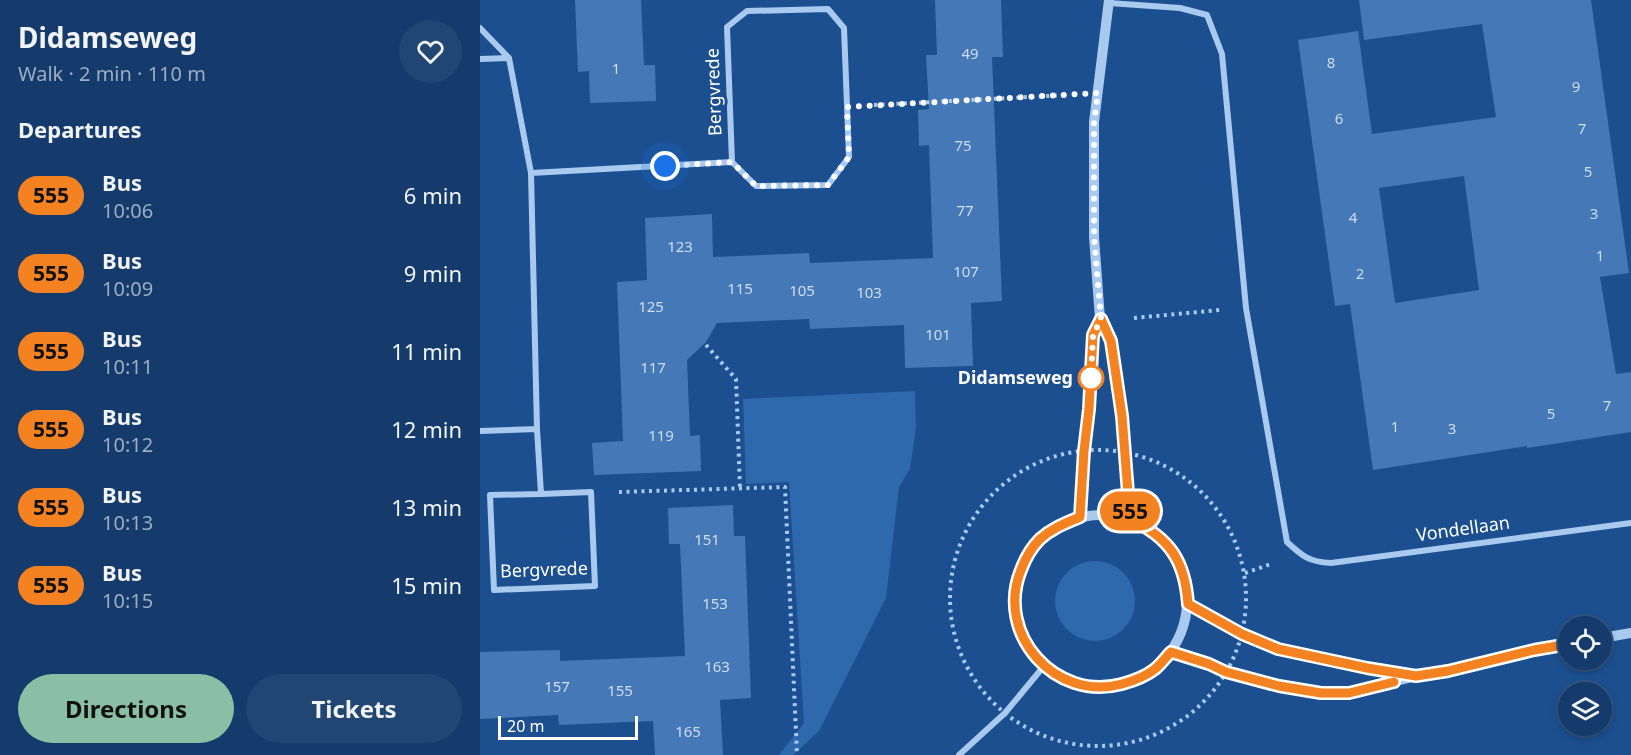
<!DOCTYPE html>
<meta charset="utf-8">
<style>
:root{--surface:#143b6b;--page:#214673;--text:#f1f3f6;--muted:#9dadc1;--line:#33557e;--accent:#8abfa5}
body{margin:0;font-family:"Noto Sans",sans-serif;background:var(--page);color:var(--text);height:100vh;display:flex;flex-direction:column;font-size:22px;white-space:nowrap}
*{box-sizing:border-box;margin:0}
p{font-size:20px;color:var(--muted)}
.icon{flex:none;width:33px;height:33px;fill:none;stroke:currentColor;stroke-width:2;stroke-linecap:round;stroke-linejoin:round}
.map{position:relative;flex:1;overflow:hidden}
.drawer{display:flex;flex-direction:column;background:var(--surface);width:480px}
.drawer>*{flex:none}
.badge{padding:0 12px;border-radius:20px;font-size:21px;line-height:39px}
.buttons{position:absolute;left:1078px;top:616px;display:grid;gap:12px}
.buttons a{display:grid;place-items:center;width:54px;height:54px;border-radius:50%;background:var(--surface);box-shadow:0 3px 9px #0003,0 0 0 2px var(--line);font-size:30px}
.scale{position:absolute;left:18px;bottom:15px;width:140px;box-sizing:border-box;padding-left:6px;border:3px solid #fff;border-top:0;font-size:16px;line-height:21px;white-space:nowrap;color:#fff;-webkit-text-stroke:4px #1b4f8f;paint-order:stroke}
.you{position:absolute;width:30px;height:30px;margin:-15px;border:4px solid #fff;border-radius:50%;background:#1a73e8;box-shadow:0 0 0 9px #1a73e833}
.map>.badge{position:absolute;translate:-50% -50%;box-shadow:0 0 0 3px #fff}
h2{padding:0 18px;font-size:22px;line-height:54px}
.round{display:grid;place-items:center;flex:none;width:63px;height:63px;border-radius:32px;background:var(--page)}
.summary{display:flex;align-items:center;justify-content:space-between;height:102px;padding:0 18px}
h1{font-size:28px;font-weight:700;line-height:45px}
.cta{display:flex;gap:12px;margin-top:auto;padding:12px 18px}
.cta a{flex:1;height:69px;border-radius:36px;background:var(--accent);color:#111;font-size:24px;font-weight:700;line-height:69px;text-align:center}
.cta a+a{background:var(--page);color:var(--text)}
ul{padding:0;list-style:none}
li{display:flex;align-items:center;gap:18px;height:78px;padding:0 18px}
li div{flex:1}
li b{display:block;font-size:22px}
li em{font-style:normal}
li .badge{min-width:66px;font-weight:700;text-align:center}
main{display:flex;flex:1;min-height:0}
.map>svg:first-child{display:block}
.green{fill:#2e69ad}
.building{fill:#4478b7;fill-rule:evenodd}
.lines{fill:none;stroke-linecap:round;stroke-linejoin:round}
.path{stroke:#a9c9ee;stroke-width:4;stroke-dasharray:3 4.5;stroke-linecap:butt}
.minor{stroke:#a9c9ee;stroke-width:6}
.tertiary{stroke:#a9c9ee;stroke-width:10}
.line-casing{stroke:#fff;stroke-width:14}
.line{stroke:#f58220;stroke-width:9}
.walk{stroke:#fff;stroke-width:6;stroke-dasharray:0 10.8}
.stop-dot{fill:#fff;stroke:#f58220;stroke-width:3}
.labels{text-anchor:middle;stroke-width:6;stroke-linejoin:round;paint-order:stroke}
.number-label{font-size:15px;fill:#d0dded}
.street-label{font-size:18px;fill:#fff;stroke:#1b4f8f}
.stop-label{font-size:18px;font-weight:bold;fill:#fff;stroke:#1b4f8f;text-anchor:end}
</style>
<main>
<section class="drawer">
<div class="summary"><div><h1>Didamseweg</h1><p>Walk · 2 min · 110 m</p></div><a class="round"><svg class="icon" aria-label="heart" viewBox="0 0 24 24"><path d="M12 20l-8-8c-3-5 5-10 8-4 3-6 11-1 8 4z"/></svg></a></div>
<h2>Departures</h2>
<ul>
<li><span class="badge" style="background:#f58220;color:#111">555</span><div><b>Bus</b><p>10:06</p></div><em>6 min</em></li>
<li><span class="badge" style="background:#f58220;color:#111">555</span><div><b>Bus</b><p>10:09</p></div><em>9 min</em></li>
<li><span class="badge" style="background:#f58220;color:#111">555</span><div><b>Bus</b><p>10:11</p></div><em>11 min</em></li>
<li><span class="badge" style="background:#f58220;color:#111">555</span><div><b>Bus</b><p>10:12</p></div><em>12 min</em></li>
<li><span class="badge" style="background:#f58220;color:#111">555</span><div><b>Bus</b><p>10:13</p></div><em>13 min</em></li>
<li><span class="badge" style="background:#f58220;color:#111">555</span><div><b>Bus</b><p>10:15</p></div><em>15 min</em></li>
</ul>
<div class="cta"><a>Directions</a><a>Tickets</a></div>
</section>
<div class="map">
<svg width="1151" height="755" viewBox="0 0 1151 755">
<rect width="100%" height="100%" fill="#1b4f8f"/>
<path class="green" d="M 435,391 L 436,428 L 430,469 L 419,487 L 406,598 L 339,731 L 313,755 L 299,755 L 324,723 L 309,482 L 266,484 L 263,399 Z
M575 601a40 40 0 1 1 80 0a40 40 0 1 1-80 0Z"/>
<path class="building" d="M 95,0 L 161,0 L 164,65 L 175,65 L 176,101 L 110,103 L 109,71 L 98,72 Z
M 455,0 L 521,0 L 523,57 L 512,57 L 522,301 L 491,303 L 493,366 L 425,368 L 424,325 L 330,329 L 329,319 L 237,323 L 226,342 L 207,360 L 210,436 L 220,435 L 221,471 L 114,475 L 112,443 L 143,441 L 137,282 L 167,280 L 165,218 L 232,214 L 233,257 L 329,253 L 330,263 L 453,258 L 449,145 L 439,146 L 438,110 L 449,109 L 446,55 L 457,55 Z
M 879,0 L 1111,0 L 1149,273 L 1120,277 L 1136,374 L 1151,372 L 1151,432 L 1047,448 L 1047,446 L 893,470 L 870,304 L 855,306 L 818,40 L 878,31 L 892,134 L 1016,117 L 1002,24 L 884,40 ZM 984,176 L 999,290 L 915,303 L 899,188 Z
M 253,505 L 254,536 L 265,536 L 271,698 L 240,700 L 243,755 L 175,755 L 173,721 L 79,725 L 78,715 L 0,719 L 0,652 L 80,650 L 80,661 L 205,656 L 200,544 L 189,544 L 188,508 Z"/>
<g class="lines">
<path class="path" d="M 394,105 L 587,95
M 654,318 L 740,310
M 226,345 L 256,379 L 260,489
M470 598a148 148 0 1 1 296 0a148 148 0 1 1-296 0Z
M 139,492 L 305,487 L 317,755
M 765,573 L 791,564"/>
<path class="minor" d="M 629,3 L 700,8 L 727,15 L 742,54 L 766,308 L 807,542 C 822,556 829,562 851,563 L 1151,523
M 348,9 L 364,28 L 369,157 L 348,185 L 276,186 L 252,162 L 247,27 L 267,11 Z
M 0,28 L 29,58 L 51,173 L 57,429 L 0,431
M 0,59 L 29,58
M 51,173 L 252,162
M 57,429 L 61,494 L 10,495 L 14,590 L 115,586 L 111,492 L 61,494
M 479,755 L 525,713 L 564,666"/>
<path class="tertiary" d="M 629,0 L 614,122 L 614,237 L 620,319 L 631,341 L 642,416 L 650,519
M535 601a86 86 0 1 1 172 0a86 86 0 1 1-172 0Z
M 600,517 L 604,451 L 609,409 L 613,335 L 620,319
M 708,604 L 762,634 L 798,649 L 887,668 L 930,675
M 1122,638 L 1151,633
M 691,652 L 729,664 L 746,672 L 799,686 L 841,693 L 869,693 L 936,676 L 968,671 L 1054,650 L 1089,644"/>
</g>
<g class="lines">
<g class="line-casing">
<path id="line" d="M 914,682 L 869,693 L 841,693 L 799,686 L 746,672 L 729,664 L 691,652 C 686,657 681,664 675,669 C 666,676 653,681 642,684 C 575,702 515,634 541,570 C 545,559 551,548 560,539 C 572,528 586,523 600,517 L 604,451 L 609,409 L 613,335 L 621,319 L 631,341 L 642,416 L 650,519 C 690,538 705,561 708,604 L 762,634 L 798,649 L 887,668 L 936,676 L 968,671 L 1054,650 L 1089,644"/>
</g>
<use href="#line" class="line"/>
<path class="walk" d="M 185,166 L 252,162 L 276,186 L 348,185 L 369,157 L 367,107 L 618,93 L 614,122 L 614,237 L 621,319 L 613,335 L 611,378"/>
</g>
<circle class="stop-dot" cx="611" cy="378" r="12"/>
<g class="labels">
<g class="number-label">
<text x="490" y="59">49</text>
<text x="851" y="68">8</text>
<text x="136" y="74">1</text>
<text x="1096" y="92">9</text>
<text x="859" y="124">6</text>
<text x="1102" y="134">7</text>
<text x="483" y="151">75</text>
<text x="1108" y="177">5</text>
<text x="485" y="216">77</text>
<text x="1114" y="219">3</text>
<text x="873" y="223">4</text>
<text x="200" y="252">123</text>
<text x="1120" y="261">1</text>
<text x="486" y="277">107</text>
<text x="880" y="279">2</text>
<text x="260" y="294">115</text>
<text x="322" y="296">105</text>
<text x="389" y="298">103</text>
<text x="171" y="312">125</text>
<text x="458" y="340">101</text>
<text x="173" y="373">117</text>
<text x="1127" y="411">7</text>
<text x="1071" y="419">5</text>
<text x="915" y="432">1</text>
<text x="972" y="434">3</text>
<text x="181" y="441">119</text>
<text x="227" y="545">151</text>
<text x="235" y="609">153</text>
<text x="237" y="672">163</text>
<text x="77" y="692">157</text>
<text x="140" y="696">155</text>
<text x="208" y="737">165</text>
</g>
<g class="street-label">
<text transform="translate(234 92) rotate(-92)" y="6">Bergvrede</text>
<text transform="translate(983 529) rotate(-8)" y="6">Vondellaan</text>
<text transform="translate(64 570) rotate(-2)" y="6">Bergvrede</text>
</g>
<g class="stop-label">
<text x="593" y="384">Didamseweg</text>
</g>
</g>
</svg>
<div class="buttons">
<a><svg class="icon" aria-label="locate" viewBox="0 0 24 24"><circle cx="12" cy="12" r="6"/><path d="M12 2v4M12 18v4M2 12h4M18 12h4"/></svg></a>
<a><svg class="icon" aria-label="layers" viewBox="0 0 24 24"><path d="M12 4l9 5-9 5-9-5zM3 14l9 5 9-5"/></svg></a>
</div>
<div class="scale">20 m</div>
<div class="you" style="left:185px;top:166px"></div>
<b class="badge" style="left:650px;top:511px;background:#f58220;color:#111">555</b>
</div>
</main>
